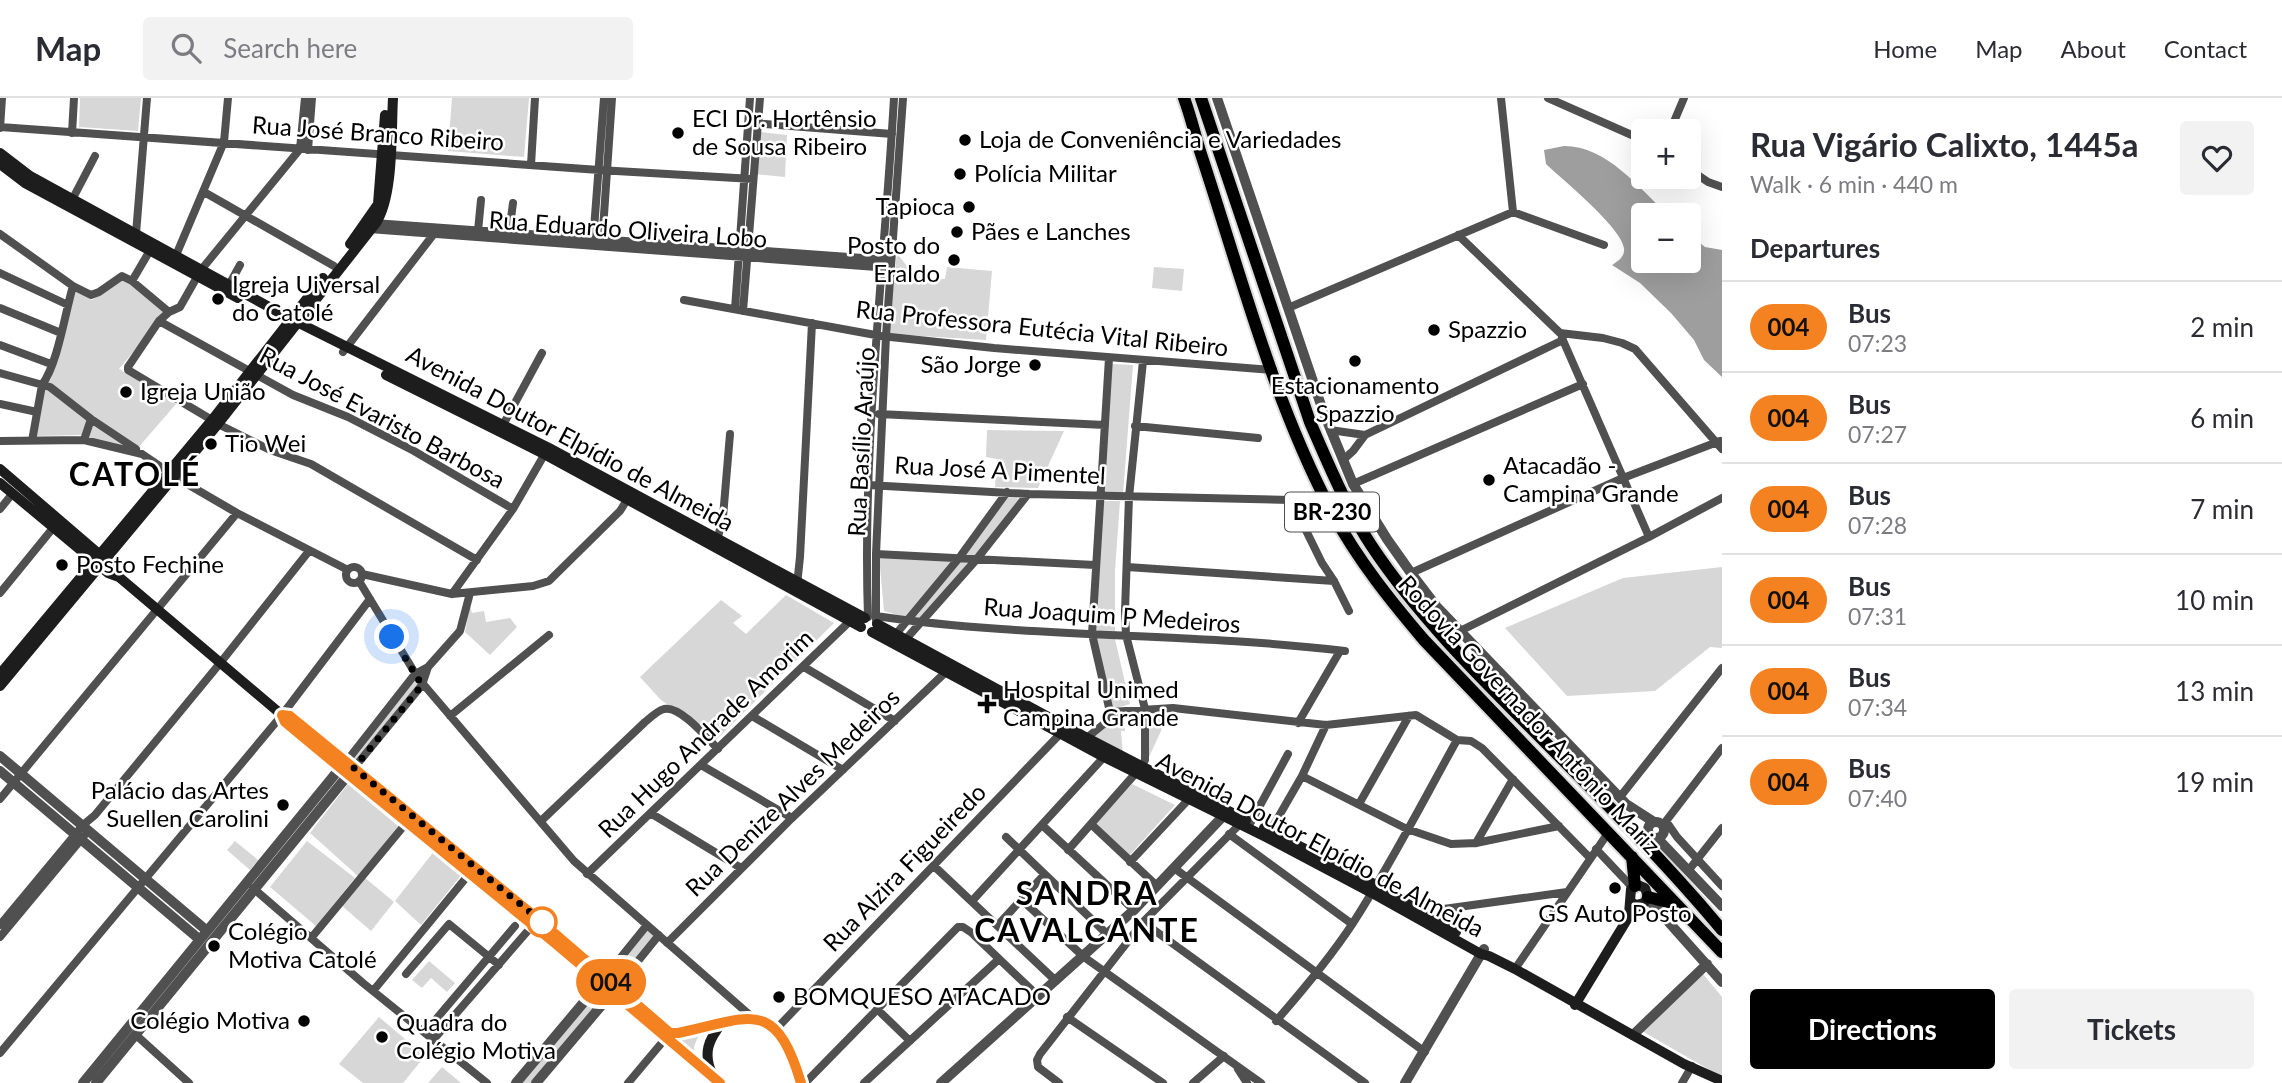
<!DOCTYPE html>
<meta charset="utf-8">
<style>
:root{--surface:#fff;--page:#f2f2f3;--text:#2b2b33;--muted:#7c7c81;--line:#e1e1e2;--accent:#000}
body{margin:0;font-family:Lato,sans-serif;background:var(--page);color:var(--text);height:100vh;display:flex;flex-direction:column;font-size:26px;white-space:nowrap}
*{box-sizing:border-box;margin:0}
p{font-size:23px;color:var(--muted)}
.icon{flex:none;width:38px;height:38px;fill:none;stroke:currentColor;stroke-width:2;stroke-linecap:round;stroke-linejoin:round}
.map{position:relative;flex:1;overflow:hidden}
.sheet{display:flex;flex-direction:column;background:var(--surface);width:560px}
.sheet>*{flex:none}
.badge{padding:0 14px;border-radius:23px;font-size:24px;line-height:46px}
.tools{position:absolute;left:1631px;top:21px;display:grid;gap:14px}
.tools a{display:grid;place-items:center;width:70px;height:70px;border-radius:7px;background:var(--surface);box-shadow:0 7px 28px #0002;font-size:35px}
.you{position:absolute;width:35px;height:35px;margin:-18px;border:5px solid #fff;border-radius:50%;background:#1a73e8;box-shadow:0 0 0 10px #1a73e833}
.map>.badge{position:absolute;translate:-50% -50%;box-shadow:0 0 0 4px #fff}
h2{padding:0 28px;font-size:26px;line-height:63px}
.round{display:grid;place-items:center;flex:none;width:74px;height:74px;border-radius:7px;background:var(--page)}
.overview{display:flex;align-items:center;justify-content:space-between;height:119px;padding:0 28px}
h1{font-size:33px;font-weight:700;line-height:52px}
.primary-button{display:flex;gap:14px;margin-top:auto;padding:14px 28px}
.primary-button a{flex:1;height:80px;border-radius:7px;background:var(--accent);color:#fff;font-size:28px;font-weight:700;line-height:80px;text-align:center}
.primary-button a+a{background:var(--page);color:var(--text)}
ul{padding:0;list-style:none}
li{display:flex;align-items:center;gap:21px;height:91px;padding:0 28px;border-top:2px solid var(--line)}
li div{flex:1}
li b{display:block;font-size:26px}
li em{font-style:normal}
li .badge{min-width:77px;font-weight:700;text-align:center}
header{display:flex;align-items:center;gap:42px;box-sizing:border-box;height:98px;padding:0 35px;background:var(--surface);border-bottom:2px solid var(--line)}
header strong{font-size:33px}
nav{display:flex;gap:38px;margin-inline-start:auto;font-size:24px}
.search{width:490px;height:63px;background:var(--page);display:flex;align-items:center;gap:18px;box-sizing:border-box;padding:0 24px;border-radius:7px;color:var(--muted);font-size:26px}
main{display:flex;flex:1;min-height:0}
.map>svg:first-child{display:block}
.green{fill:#d7d7d7}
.water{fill:#9e9e9e}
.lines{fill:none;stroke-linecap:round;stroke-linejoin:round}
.trunk-casing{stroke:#dbdbdb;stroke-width:16}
.minor{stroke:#505050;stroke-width:8}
.tertiary{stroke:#505050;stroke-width:10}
.secondary{stroke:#1d1d1d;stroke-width:10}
.trunk{stroke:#000;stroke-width:12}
.line-casing{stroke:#fff;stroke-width:16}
.line{stroke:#f58220;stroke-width:10}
.walk{stroke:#000;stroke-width:7;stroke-dasharray:0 12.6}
.poi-dot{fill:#000;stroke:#fff;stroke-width:2.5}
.stop-dot{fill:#fff;stroke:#f58220;stroke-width:3.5}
.labels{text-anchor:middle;stroke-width:5;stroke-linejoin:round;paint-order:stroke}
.shield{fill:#fff;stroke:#4c4c4c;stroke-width:2}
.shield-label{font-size:23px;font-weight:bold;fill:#000}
.poi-label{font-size:24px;fill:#000;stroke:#fff;text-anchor:start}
.street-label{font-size:24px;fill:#000;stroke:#fff}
.district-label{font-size:32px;font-weight:bold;letter-spacing:2px;fill:#000;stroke:#fff}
</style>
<header>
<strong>Map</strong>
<div class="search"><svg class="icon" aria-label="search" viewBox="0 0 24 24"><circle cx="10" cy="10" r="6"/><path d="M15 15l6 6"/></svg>Search here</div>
<nav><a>Home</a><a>Map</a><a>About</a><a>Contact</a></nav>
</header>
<main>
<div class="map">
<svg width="1722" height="985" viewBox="0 0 1722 985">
<rect width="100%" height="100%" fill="#fff"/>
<path class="green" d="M 80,0 L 141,0 L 138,33 L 79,29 Z
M 452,0 L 529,0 L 524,59 L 448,53 Z
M 760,34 L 787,37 L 785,79 L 755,76 Z
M 897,155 L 915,179 L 945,181 L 947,169 L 992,173 L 986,242 L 888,236 Z
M 1154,169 L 1184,171 L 1182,193 L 1152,190 Z
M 123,181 L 131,184 L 166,214 L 119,271 L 176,306 L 137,351 L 105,345 L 80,337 L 36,338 L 44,289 L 51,281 L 75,192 L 92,202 Z
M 1111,266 L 1133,267 L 1123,396 L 1102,394 Z
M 987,332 L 1064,333 L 1038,390 L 995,389 L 997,361 L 986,359 Z
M 1007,399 L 1022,401 L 975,460 L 964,457 Z
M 1102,403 L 1120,403 L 1115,472 L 1115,533 L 1095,532 Z
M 879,458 L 952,463 L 908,520 L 884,513 Z
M 959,463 L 971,463 L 922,523 L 915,520 Z
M 1722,469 L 1722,550 L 1710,549 L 1655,593 L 1567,598 L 1505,530 L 1623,480 Z
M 786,497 L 834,525 L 715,643 L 660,601 L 640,579 L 721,502 L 742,518 L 733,525 L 746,536 Z
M 470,508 L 472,515 L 484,513 L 486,524 L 510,520 L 517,529 L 490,557 L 465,534 Z
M 1095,540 L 1115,541 L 1130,606 L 1113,611 Z
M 414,579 L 419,587 L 353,668 L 348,663 Z
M 1124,617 L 1125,633 L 1121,633 L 1123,657 L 1090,640 L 1112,618 Z
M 1147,619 L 1163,620 L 1161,633 L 1149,659 Z
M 348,686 L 398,728 L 359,779 L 310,735 Z
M 1132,686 L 1175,707 L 1128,759 L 1095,727 Z
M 235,743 L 258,762 L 250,772 L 227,752 Z
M 307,743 L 355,780 L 316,828 L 270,789 Z
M 435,752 L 463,775 L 421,827 L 395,803 Z
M 364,779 L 394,804 L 371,833 L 341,807 Z
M 648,830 L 657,837 L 624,877 L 615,870 Z
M 429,863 L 455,885 L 447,894 L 431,880 L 422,890 L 412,882 Z
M 1703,876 L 1722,899 L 1722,979 L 1640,932 Z
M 600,889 L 608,897 L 534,985 L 518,985 Z
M 379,919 L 425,958 L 403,985 L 363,985 L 339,966 Z
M 699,936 L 694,949 L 693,962 L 670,942 Z
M 442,969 L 461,985 L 428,985 Z"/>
<path class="water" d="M 1564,48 C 1607,48 1639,90 1668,117 L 1643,117 L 1643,163 L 1689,163 L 1689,136 L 1705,149 L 1722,152 L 1722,279 L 1704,262 L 1694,242 L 1671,215 L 1640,185 L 1612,167 C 1618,163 1625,159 1624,150 C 1621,129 1564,83 1546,66 L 1544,52 Z"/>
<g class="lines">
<g class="trunk-casing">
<path id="trunk" d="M 1184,0 C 1191,19 1195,37 1201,56 C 1241,177 1273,303 1333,416 C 1358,462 1390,502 1424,542 L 1722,854
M 1201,0 L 1310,324 C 1328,365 1346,409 1371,447 C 1416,515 1475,574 1532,631 C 1597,696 1663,761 1722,832
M 1632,759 L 1635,788
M 1648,799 L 1675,806"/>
</g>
<path class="minor" d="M 1501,0 L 1513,114 L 1604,147
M 1548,0 L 1643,42
M 754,25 L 892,36
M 0,29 L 599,72 L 753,81
M 0,30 L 2,0
M 1670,33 L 1684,0
M 72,35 L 74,0
M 308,52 L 312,0
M 531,67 L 535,0
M 1689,71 L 1708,84 L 1722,89
M 204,94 L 334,168
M 72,102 L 95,58
M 374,125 L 891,162
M 369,131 L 890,170
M 478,133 L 481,102
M 509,135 L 513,105
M 0,136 L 73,188 L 91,197 L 99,194 L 122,178 L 132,183 L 152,149
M 136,136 L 147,0
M 1458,137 L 1560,235 L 1603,240 L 1622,245 L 1635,251 L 1722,351
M 593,144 L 604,0
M 602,146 L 612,0
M 174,162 L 224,44 L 228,0
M 0,175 L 68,207
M 132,183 L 169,214 L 159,223 L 128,269 L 128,272 L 212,322
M 229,187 L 240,167
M 684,202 L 881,238 L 994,250 L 1273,272
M 0,210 L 61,235
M 1288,210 L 1513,114
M 735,211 L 750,0
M 743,213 L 760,0
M 169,214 L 180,209 L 201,172 L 300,51 L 305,0
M 159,223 L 293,297 L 348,319 L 414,353 L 513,411
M 1562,240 L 1649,439
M 0,247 L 51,266
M 343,254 L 433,137
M 0,275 L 50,289 L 91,321 L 136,351
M 0,306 L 37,314
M 879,316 L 1105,327
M 218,326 L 270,352 L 311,366 L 477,462
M 1135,328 L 1258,340
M 502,329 L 542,255
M 1330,332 L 1365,337
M 84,342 L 91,321
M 0,343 L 84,342 L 142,356 L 182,383 L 237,415 L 348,472
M 32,343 L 42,287 C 58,265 65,215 73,188
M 1343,362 L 1353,353 L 1365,337 L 1563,242
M 1353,386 L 1583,286
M 868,387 L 1028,396 L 1291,402 L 1322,465 L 1334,483 L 1349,513
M 0,411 L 13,395
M 717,443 L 723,419 L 730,336
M 876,456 L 1095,467
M346 477a8 8 0 1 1 16 0a8 8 0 1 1-16 0Z
M 1127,469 L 1334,483
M 1411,475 L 1623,380 L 1720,343
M 362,476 L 452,496 L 533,488 L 549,483 L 620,413 L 630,397
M 359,483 L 418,580 L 574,763 L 752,919
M 797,487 L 800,459 L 812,225
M 0,495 L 53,430
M 452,496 L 513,411 L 547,352
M 876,518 C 1031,541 1189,534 1345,553
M 868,519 C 862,346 884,173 894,0
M 876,523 L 876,456 L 886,238 L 903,0
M 1460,533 L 1649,439 L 1722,400
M 896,536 L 959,460 L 1007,394
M 906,541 L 976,462 L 1028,396
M 804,569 L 895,623
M 1110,614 L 1173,610 L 1326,627 L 1416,617 L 1457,642 L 1471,643 L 1482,650 L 1590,760
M 450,618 L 549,537
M 752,618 L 843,672
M 1298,625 L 1340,553
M 1084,642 L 1105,625 L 1110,614 L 1092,536 L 1109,260
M 346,664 L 415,576 L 428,569 L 460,533 L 470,495
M 701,667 L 792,720
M 354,670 L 422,587 L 428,569
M 1302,678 L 1407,731 L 1451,746 L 1476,745 L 1559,728
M 1620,699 L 1722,570
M 0,701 L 237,415
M 1359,706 L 1409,618
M 652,716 L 741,770
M 541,723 L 645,624 C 650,620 657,613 664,611 C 680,607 708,641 718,651
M 1666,723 L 1677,739 L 1722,788
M 1251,724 L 1288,656
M 1042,727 L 1134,812
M 1092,727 L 1157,788
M 1663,727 L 1722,650
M 1229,736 L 1352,826
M 1268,737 L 1302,678 L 1326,627
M 1006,739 L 1108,837
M 1476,745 L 1513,681
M 1596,751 L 1632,789
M 1068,752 L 1142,668 L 1145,662 L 1145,611 L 1126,537 L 1125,513 L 1129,399 L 1143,263
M 1130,764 L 1188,702
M 934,768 L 1056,883
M 1174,770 L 1425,954
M 1688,773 L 1722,730
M 587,776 L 850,523
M 253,790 L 363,885 L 487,985
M 1022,802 L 1084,859 L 1261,985
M 972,803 L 1104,659
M 1422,814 L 1567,794
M 1143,824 L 1365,985
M 0,827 L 83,727 L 95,717 L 221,564 L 309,453
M 998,827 L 1044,777
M 0,839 L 84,738
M 312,839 L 412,718
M 667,845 L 792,720 L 949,571
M 1515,871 L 1608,735
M 406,876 L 449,826 L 499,867
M 605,879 L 647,827
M 617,889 L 659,837
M 373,893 L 470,775
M 877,911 L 910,943
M 1067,919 L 1163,985
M 437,920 L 515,828
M 1276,923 C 1304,891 1330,860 1353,825 C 1391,766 1423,703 1457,642
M 776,931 L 1061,635
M 136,937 L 189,985
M 434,941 L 532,828
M 0,955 L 282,617 L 370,501
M 1238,971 L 1247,985
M 628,985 L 665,941
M 805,985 L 958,829 L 963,829 L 972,835 L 1038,898
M 864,985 L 999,861
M 1059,985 L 1038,969 L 1037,962 L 1040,956 L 1143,824 L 1240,726
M 1193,985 L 1224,958
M 1682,985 L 1692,968"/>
<path class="tertiary" d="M 1217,0 L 1323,313 L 1353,386 L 1387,441 L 1411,475 L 1437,509 L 1626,706 L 1654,724
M 0,658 L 206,832
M 0,673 L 199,841
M1648 732a8 8 0 1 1 16 0a8 8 0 1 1-16 0Z
M 1657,740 L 1722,808
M 1648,801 L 1722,884
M 1633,937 L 1707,866
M 83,985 L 345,664
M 96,985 L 353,671
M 516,985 L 605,879
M 536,985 L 617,889
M 941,985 L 1134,812 L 1227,714
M 1405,985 L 1484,851"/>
<path class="secondary" d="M 0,55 L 30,78 L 291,221 L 549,350 L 865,520
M 0,66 L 25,85 L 238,200
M 350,146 L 378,106 L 385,17
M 386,277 L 546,357 L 861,529
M 0,371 L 106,462 L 119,479
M 0,385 L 108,475 L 119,479 L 282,617 L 285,624 L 720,985
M 877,526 L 1087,640 L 1246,722
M 872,534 L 1104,659 L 1266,739 L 1372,795 L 1481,856 L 1489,858 L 1515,871 L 1684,966 L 1722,983
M 0,576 L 212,322 L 323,180
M 0,588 L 218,326 L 376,125 C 394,97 391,34 393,0
M 291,619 L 390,700
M 1264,730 L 1376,787 L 1456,834
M 467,764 L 562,840 L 670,935 L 678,935 C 750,919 775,898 801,985
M 1629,816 L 1631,791 L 1638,787 L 1645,790 L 1648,799 L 1644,805 L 1636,807 L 1631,804
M 1575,907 L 1628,820 L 1639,807
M 712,976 C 703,955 708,942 722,925"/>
<use href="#trunk" class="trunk"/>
</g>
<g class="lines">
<g class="line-casing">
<path id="line" d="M 720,985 L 556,846 L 321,654 L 285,624 L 282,617 L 290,618 L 532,816 L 670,935 L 678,935 C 750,920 775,898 801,985"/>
</g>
<use href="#line" class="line"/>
<path class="walk" d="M 392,539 L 422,587 L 354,670 L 547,828 L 542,824"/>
</g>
<g class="poi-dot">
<circle cx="678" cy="35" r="7"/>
<circle cx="965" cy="42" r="7"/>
<circle cx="960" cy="76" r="7"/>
<circle cx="969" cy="109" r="7"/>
<circle cx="957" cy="134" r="7"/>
<circle cx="954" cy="162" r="7"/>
<circle cx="218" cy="201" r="7"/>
<circle cx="1434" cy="232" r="7"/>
<circle cx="1355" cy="263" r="7"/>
<circle cx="1035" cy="267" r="7"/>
<circle cx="126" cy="294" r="7"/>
<circle cx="211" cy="346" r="7"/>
<circle cx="1489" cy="382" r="7"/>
<circle cx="62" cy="467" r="7"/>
<path d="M983.5 595.5h7v7h7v7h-7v7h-7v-7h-7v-7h7z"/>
<circle cx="283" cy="707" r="7"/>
<circle cx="1615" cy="790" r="7"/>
<circle cx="214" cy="848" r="7"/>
<circle cx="779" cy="899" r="7"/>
<circle cx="304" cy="923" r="7"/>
<circle cx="382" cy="939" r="7"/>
</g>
<circle class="stop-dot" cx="542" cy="824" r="14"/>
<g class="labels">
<rect class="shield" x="1285" y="394.5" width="94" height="39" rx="5"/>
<g class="shield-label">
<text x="1332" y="422">BR-230</text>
</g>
<g class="poi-label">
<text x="692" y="29">ECI Dr. Hortênsio<tspan x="692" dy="28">de Sousa Ribeiro</tspan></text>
<text x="979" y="50">Loja de Conveniência e Variedades</text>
<text x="974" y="84">Polícia Militar</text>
<text x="955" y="117" text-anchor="end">Tapioca</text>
<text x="971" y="142">Pães e Lanches</text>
<text x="940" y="156" text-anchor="end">Posto do<tspan x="940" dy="28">Eraldo</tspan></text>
<text x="232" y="195">Igreja Uiversal<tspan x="232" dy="28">do Catolé</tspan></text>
<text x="1448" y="240">Spazzio</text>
<text x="1021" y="275" text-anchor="end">São Jorge</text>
<text x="1355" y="296" text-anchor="middle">Estacionamento<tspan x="1355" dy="28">Spazzio</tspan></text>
<text x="140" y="302">Igreja União</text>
<text x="225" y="354">Tio Wei</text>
<text x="1503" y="376">Atacadão -<tspan x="1503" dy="28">Campina Grande</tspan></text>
<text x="76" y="475">Posto Fechine</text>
<text x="1003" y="600">Hospital Unimed<tspan x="1003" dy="28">Campina Grande</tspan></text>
<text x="269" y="701" text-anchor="end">Palácio das Artes<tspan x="269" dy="28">Suellen Carolini</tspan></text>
<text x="1615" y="824" text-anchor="middle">GS Auto Posto</text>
<text x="228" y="842">Colégio<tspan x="228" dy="28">Motiva Catolé</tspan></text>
<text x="793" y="907">BOMQUESO ATACADO</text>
<text x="290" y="931" text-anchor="end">Colégio Motiva</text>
<text x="396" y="933">Quadra do<tspan x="396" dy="28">Colégio Motiva</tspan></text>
</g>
<g class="street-label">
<text transform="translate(378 36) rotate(4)" y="8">Rua José Branco Ribeiro</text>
<text transform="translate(628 132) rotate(4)" y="8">Rua Eduardo Oliveira Lobo</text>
<text transform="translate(1042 231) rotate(6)" y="8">Rua Professora Eutécia Vital Ribeiro</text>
<text transform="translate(382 320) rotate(28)" y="8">Rua José Evaristo Barbosa</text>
<text transform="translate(570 341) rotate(28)" y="8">Avenida Doutor Elpídio de Almeida</text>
<text transform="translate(862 344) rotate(-87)" y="8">Rua Basílio Araújo</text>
<text transform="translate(1000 373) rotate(3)" y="8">Rua José A Pimentel</text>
<text transform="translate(1112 518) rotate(4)" y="8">Rua Joaquim P Medeiros</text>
<text transform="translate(1529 617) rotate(47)" y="8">Rodovia Governador Antônio Mariz</text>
<text transform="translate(706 636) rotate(-44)" y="8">Rua Hugo Andrade Amorim</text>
<text transform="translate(793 695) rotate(-44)" y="8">Rua Denize Alves Medeiros</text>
<text transform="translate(1320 747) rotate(28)" y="8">Avenida Doutor Elpídio de Almeida</text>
<text transform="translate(905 770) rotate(-46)" y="8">Rua Alzira Figueiredo</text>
</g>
<g class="district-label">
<text x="135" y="388">CATOLÉ</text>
<text x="1087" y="807">SANDRA<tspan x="1087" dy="37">CAVALCANTE</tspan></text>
</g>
</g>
</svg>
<div class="tools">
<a>+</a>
<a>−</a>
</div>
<div class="you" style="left:392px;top:539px"></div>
<b class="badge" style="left:611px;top:884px;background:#f58220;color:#111">004</b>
</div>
<section class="sheet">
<div class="overview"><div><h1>Rua Vigário Calixto, 1445a</h1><p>Walk · 6 min · 440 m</p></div><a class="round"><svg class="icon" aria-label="heart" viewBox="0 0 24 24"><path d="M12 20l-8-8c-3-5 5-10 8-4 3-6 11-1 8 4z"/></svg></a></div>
<h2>Departures</h2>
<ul>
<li><span class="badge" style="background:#f58220;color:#111">004</span><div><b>Bus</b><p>07:23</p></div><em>2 min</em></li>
<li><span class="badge" style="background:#f58220;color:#111">004</span><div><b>Bus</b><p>07:27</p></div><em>6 min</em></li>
<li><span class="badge" style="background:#f58220;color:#111">004</span><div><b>Bus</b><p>07:28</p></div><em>7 min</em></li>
<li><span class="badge" style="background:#f58220;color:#111">004</span><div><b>Bus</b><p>07:31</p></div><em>10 min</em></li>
<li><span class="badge" style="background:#f58220;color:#111">004</span><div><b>Bus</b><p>07:34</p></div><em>13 min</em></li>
<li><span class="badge" style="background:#f58220;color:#111">004</span><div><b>Bus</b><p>07:40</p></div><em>19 min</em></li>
</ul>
<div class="primary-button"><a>Directions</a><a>Tickets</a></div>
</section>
</main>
